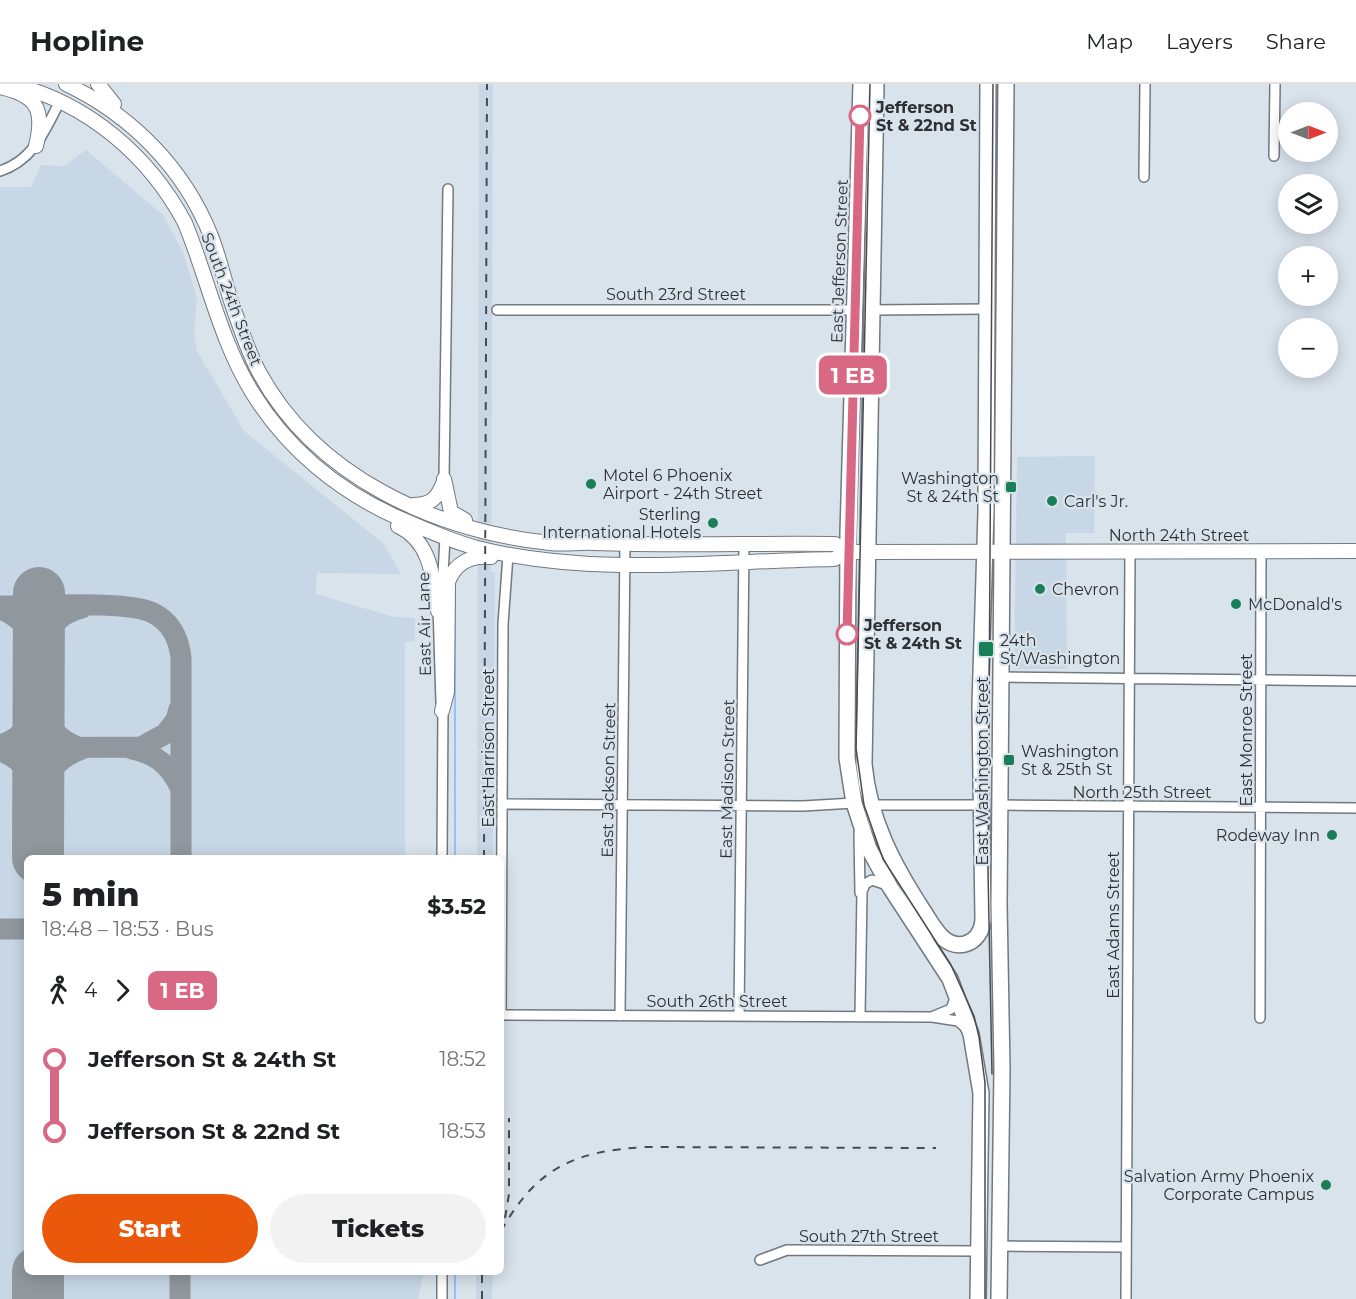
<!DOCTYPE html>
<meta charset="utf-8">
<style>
:root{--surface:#fff;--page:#f2f2f2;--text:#202124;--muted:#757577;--line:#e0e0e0;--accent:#ea580c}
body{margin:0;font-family:Montserrat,sans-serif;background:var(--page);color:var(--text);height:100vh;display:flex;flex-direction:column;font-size:22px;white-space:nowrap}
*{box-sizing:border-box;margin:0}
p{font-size:20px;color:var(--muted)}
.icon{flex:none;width:33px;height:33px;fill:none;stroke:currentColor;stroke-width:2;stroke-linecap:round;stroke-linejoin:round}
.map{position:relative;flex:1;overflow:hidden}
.sheet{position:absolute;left:24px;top:771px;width:480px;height:420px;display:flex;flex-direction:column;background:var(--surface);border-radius:9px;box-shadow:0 3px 15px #0003}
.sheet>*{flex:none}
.badge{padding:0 12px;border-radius:9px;font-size:21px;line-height:39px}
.needle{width:39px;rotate:90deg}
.controls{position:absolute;left:1278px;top:18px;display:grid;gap:12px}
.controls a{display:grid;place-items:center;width:60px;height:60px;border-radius:50%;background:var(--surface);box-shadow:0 3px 15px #0003;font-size:30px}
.map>.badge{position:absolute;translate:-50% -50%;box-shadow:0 0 0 3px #fff}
.legs{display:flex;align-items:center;gap:9px;height:66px;padding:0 18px;font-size:20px}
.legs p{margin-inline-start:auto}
.summary{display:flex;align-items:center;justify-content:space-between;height:102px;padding:0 18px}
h1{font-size:33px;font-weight:800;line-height:45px}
.button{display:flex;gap:12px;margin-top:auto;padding:12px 18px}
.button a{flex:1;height:69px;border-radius:36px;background:var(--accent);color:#fff;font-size:24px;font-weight:800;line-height:69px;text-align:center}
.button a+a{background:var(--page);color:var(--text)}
ul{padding:0 18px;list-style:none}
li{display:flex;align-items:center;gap:21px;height:72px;font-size:22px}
li i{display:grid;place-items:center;width:9px;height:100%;margin:0 8px;background:currentColor}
li i::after{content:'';width:15px;height:15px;margin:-8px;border:4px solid;border-radius:50%;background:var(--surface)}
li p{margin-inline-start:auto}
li:first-child i{background:linear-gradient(#0000 50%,currentColor 0)}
li:last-child i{background:linear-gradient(currentColor 50%,#0000 0)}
header{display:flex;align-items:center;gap:36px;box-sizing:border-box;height:84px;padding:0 30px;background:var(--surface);border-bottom:2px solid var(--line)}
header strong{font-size:28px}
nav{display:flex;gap:33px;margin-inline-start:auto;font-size:21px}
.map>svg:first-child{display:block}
.built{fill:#c7d7e5}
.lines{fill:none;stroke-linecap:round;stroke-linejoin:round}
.stream{stroke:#94c1f7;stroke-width:2}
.taxiway{stroke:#90989e;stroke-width:21}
.runway{stroke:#90989e;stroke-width:52}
.minor-casing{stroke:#717981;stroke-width:12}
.secondary-casing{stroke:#717981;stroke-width:16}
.primary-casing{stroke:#717981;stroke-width:18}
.minor{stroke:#fff;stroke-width:9}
.secondary{stroke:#fff;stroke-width:14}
.primary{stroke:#fff;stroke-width:15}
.tram{stroke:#484c51;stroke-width:1.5}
.rail{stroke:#484c51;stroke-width:2;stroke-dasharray:8 8;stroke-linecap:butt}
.line-1-casing{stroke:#fff;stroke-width:14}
.line-1{stroke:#d96885;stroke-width:9}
.stop-1-dot{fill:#fff;stroke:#d96885;stroke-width:3}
.poi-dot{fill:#1a7f58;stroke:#d9e3ec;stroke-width:2}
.labels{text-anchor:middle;stroke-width:4.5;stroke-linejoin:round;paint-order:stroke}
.stop-label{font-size:16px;font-weight:bold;fill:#2d3034;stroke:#d9e3ec;text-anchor:start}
.street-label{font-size:16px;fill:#2d3034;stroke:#d9e3ec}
.poi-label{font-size:16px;fill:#2d3034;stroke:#d9e3ec;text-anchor:start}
</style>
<header>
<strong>Hopline</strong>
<nav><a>Map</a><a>Layers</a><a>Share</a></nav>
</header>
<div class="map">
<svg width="1356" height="1215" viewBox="0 0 1356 1215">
<rect width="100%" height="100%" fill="#d9e3ec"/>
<path class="built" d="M 479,0 L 493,0 L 491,488 L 495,488 L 493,774 L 477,774 Z
M 86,66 L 163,131 L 183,168 L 197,214 L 194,248 L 197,267 L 244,347 L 384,460 L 401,490 L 317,489 L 316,510 L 394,533 L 415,534 L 415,557 L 405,558 L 405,774 L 27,774 L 27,1188 L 424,1188 L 418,1215 L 0,1215 L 0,103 L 31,103 L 41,81 L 64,82 Z
M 1095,372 L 1094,449 L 1066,449 L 1067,585 L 1014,585 L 1017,373 Z
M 476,1188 L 493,1188 L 492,1215 L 476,1215 Z"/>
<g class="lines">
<path class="stream" d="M 455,774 L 455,502
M 455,1215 L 455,1188"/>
<path class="taxiway" d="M 0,522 C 32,522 130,516 153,529 C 171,538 179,555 181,574 L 181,774
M 0,525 C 24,534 34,552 38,577
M 38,580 C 42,553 54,530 82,524
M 38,614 C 43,637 57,657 81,664
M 0,661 C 22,655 34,636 38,614
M 0,664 L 141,663 L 165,650 L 176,636 L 179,625
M 132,665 C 157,670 170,682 181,705
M 0,667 C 25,676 34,693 38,718
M 38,719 C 45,691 55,675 82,665
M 0,845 L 27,845
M 180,1188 L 180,1215"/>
<path class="runway" d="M 38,774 L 39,509
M 38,1215 L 38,1188"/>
<g class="minor-casing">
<path id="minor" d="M 1274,72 L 1275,0
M 0,87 C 34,76 45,46 60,17
M 1144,93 L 1145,0
M 497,226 L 855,226
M 872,226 L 986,225
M 444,395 L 448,105
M 508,471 L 503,540 L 501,931 L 932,933 L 958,937 L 966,944
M 442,508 L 445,454
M 438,523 L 441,618
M 1001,593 L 1356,597
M 503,720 L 803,722 L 854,719
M 871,721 L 983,721
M 1000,721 L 1356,724
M 859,748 L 860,809
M 442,774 L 443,623
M 620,932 L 625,460
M 739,932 L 744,459
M 860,932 L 862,808 L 865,800 L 872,796 L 887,801
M 934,932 L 951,925 L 955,914
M 1260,934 L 1261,467
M 1000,1162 L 1126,1163
M 760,1176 L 787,1166 L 979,1167
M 442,1188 L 442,1215
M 1126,1215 L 1130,467"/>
</g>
<g class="secondary-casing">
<path id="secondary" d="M 12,0 C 87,19 149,71 185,139 C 208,195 220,256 252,308 C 287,365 339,408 401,435 C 426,446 451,457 477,464 C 593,493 716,477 834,475 L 848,468 L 860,468 L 1356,467
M 66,0 C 131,31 184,84 211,152 C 220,175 225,200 233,223 C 241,245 248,268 259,288 C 316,393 436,447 550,459 C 565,461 579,458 594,459 C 674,462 755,459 835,460 L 848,468
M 98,0 L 114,20
M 0,3 C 37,11 45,25 36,62
M 444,395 L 451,428 L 465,436
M 413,421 C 431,421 438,414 444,397
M 398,442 C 432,458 433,495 438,527
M 442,627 L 447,608 L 448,498 C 455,479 471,471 491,473"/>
</g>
<g class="primary-casing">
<path id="primary" d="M 861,0 L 848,449 L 847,674 L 854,719 L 869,765 L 890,803 L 950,895 L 971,950 L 981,1009 L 978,1215
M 876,0 L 864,680 C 869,736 894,782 924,828 C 934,843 944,865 965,860 C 976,857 982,847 983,836 L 980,621 L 986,428 L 988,0
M 999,1215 L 1002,985 L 999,820 L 1006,0"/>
</g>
<use href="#minor" class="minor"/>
<use href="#secondary" class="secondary"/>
<use href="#primary" class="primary"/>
<path class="tram" d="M 870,0 L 856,664 L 864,721 L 883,775 L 951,881 L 974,932 L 979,953 L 985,999 L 985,1215
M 992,990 L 988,787 L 993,0"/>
<path class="rail" d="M 484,774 L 487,0
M 505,1134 L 509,1110 L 509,1034
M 501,1147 C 537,1083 575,1067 646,1063 L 936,1064
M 482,1215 L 482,1188"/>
</g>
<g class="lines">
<g class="line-1-casing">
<path id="line-1" d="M 847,550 L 860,32"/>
</g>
<use href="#line-1" class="line-1"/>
</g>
<g class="stop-1-dot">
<circle cx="860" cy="32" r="10"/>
<circle cx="847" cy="550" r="10"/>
</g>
<g class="poi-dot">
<circle cx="591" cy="400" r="6"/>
<rect x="1005" y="397" width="12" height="12" rx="3"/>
<circle cx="1052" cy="417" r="6"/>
<circle cx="713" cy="439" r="6"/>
<circle cx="1040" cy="505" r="6"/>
<circle cx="1236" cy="520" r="6"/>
<rect x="978" y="557" width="16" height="16" rx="3"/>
<rect x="1003" y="670" width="12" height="12" rx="3"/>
<circle cx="1332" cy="751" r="6"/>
<circle cx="1326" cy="1101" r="6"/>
</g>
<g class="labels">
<g class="stop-label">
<text x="876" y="29">Jefferson<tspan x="876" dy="18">St &amp; 22nd St</tspan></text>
<text x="864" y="547">Jefferson<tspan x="864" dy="18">St &amp; 24th St</tspan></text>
</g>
<g class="street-label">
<text transform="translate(839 177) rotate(-88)" y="6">East Jefferson Street</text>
<text x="676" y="216">South 23rd Street</text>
<text transform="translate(232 215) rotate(69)" y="6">South 24th Street</text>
<text x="1179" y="457">North 24th Street</text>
<text transform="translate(424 540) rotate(-91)" y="6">East Air Lane</text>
<text transform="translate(1246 646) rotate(-90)" y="6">East Monroe Street</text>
<text transform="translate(488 664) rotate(-90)" y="6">East Harrison Street</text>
<text transform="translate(982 687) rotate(-90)" y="6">East Washington Street</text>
<text transform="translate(727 695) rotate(-89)" y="6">East Madison Street</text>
<text transform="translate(608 696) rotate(-89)" y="6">East Jackson Street</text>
<text x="1142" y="714">North 25th Street</text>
<text transform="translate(1113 841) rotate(-90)" y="6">East Adams Street</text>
<text x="717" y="923">South 26th Street</text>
<text x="869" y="1158">South 27th Street</text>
</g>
<g class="poi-label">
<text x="603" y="397">Motel 6 Phoenix<tspan x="603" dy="18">Airport - 24th Street</tspan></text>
<text x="999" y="400" text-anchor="end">Washington<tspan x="999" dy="18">St &amp; 24th St</tspan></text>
<text x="1064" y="423">Carl's Jr.</text>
<text x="701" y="436" text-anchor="end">Sterling<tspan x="701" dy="18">International Hotels</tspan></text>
<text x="1052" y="511">Chevron</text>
<text x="1248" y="526">McDonald's</text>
<text x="1000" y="562">24th<tspan x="1000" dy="18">St/Washington</tspan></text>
<text x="1021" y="673">Washington<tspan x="1021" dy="18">St &amp; 25th St</tspan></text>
<text x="1320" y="757" text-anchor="end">Rodeway Inn</text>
<text x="1314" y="1098" text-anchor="end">Salvation Army Phoenix<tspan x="1314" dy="18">Corporate Campus</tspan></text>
</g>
</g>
</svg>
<div class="controls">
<a><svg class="needle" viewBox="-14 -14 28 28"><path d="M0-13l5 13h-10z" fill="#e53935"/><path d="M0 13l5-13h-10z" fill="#757577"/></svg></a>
<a><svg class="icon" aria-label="layers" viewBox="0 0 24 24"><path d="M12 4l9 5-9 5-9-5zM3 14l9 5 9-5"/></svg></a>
<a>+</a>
<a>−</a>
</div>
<b class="badge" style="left:853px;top:291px;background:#d96885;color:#fff">1 EB</b>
<section class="sheet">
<div class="summary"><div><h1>5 min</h1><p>18:48 – 18:53 · Bus</p></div><b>$3.52</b></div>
<div class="legs"><svg class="icon" aria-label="walk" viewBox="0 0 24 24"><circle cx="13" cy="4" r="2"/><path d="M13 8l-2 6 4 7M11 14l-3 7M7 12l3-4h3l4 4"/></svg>4<svg class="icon" aria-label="forward" viewBox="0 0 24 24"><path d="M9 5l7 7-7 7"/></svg><b class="badge" style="background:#d96885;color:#fff">1 EB</b></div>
<ul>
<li><i style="color:#d96885"></i><b>Jefferson St &amp; 24th St</b><p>18:52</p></li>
<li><i style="color:#d96885"></i><b>Jefferson St &amp; 22nd St</b><p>18:53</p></li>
</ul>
<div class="button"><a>Start</a><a>Tickets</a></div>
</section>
</div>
